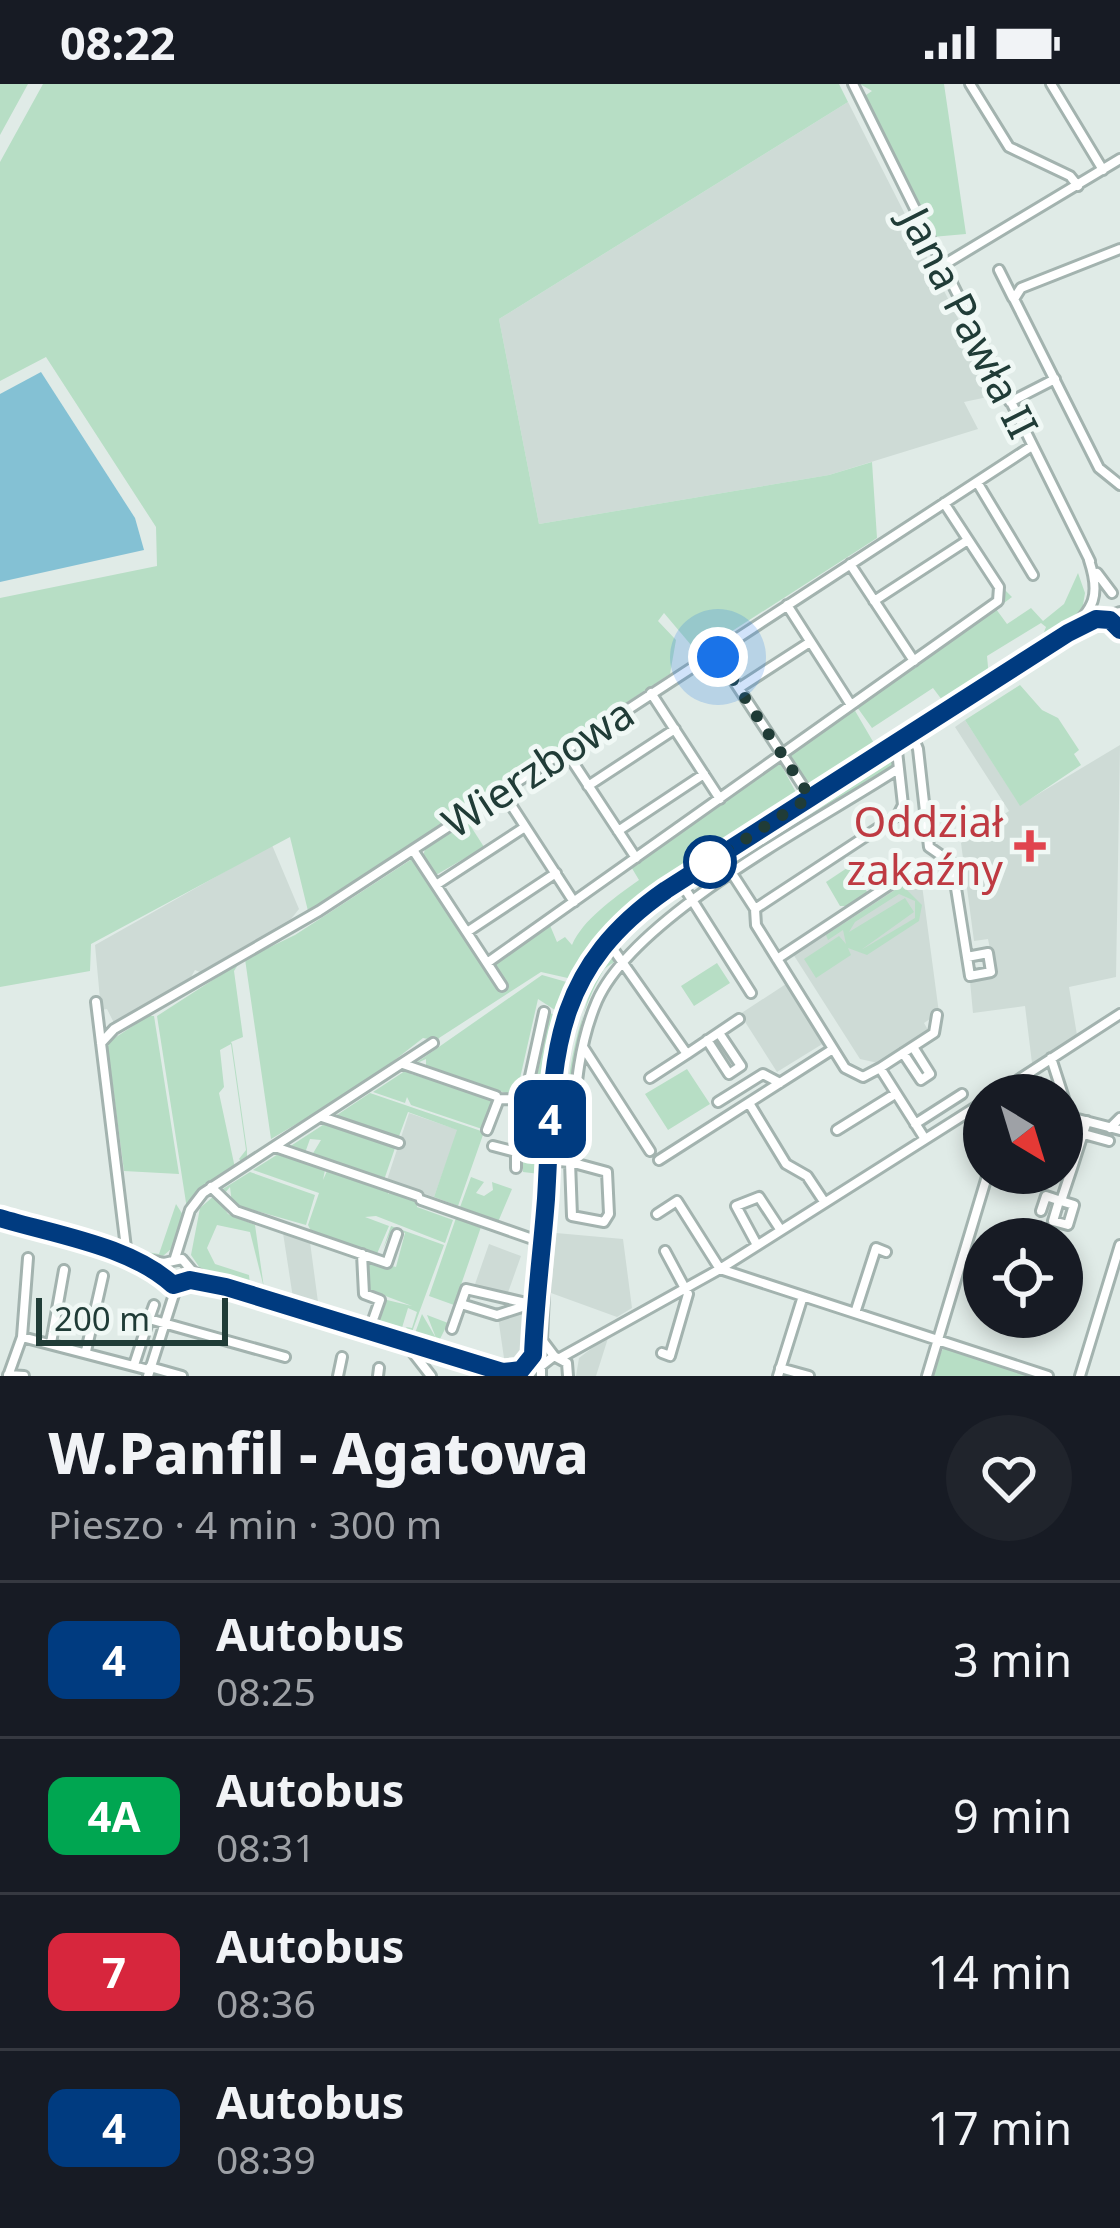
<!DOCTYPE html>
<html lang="pl">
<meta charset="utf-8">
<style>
:root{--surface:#171b24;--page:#20242c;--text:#f1f3f6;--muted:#9ea1a6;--line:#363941}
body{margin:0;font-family:"Noto Sans",sans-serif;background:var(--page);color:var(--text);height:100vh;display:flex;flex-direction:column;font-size:45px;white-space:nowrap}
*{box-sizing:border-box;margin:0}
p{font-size:39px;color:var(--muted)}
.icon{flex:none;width:66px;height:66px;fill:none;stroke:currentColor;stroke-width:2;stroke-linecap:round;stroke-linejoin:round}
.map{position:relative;height:1292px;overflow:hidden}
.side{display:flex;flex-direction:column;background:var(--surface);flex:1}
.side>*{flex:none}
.badge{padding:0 24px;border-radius:18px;font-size:42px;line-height:78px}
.needle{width:78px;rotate:142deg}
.tools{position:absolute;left:963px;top:990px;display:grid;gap:24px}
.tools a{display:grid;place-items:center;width:120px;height:120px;border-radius:50%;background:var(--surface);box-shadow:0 6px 18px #0003;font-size:60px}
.scale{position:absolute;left:36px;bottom:30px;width:192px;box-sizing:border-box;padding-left:12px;border:6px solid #203c37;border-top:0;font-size:33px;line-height:42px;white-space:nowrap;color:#203c37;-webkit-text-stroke:9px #f0f8f5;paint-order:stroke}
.you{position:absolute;width:60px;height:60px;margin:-30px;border:9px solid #fff;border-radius:50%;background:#1a73e8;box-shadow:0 0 0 18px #1a73e833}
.map>.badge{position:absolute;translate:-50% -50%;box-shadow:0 0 0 6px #fff}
.round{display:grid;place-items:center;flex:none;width:126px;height:126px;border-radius:63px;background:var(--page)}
.head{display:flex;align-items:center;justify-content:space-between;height:204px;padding:0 48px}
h1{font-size:57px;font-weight:800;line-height:90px}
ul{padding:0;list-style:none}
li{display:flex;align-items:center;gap:36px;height:156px;padding:0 48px;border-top:3px solid var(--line)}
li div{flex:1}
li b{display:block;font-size:45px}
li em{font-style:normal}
li .badge{min-width:132px;font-weight:700;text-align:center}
.status{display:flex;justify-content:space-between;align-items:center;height:84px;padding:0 60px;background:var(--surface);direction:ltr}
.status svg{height:33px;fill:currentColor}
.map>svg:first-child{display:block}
.built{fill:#cedbd6}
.green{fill:#b7dec5;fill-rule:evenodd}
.water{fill:#84c1d4}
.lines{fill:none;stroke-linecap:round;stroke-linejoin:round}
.minor-casing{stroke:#a3b3af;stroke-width:14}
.minor{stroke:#fff;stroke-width:8}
.line-casing{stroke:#fff;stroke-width:27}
.line{stroke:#003b80;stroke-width:18}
.walk{stroke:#203c37;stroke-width:12;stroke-dasharray:0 21.6}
.health-dot{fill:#e0444e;stroke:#f0f8f5;stroke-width:4.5}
.stop-dot{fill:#fff;stroke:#003b80;stroke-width:6}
.labels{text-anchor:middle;stroke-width:10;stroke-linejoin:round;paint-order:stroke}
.street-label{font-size:42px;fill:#203c37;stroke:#f0f8f5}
.health-label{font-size:42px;fill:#be3a42;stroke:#f0f8f5;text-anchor:end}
</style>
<div class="status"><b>08:22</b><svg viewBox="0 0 49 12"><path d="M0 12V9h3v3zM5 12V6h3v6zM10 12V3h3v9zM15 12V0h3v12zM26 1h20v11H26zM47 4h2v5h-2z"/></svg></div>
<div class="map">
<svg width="1120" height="1292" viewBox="0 0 1120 1292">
<rect width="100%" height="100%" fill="#e0ebe7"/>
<path class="built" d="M 848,18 L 997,311 L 964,318 L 978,345 L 829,391 L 539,440 L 499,235 Z
M 965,636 L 1020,721 L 1120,661 L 1116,893 L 1069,903 L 1077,951 L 1032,979 L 1025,922 L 973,929 L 970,897 L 995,891 L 988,855 L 974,857 L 961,759 L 1009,727 L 955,643 Z
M 272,761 L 299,825 L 291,835 L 200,888 L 195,886 L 191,893 L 114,939 L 107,925 L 101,926 L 95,861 Z
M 920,786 L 939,929 L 924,939 L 928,946 L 878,979 L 860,975 L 793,870 Z
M 786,900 L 824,959 L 777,988 L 740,930 Z
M 409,1029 L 458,1046 L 434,1113 L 387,1096 Z
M 283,1149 L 310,1158 L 318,1218 L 293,1214 Z
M 556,1149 L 623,1155 L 632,1224 L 617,1233 L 551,1209 Z
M 489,1160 L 521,1172 L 506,1214 L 474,1203 Z
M 525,1226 L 531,1230 L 527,1271 L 521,1279 L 504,1274 L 498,1233 Z
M 609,1251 L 596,1292 L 576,1292 L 579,1274 Z"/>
<path class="green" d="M 0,0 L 28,0 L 0,51 Z
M 43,0 L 839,0 L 848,18 L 499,235 L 539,440 L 829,391 L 872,378 L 877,454 L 712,560 L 691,561 L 664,529 L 658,537 L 676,556 L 670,590 L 308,827 L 290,753 L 91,860 L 90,887 L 0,903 L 0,514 L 157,482 L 156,443 L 46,273 L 0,297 L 0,78 Z
M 860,0 L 944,0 L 966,150 L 932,153 L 923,134 L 930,129 L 922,132 L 863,13 L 872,7 Z
M 1078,489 L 1085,509 L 1081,533 L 1037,566 L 1046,543 L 1041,539 L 987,572 L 989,594 L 945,620 L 933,604 L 872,644 L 857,623 L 1001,519 L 1003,504 L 1012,513 L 996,525 L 1007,540 L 1031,524 L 1043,537 L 1064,520 Z
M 1020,601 L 1042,626 L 1058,634 L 1079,666 L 1074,670 L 1081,681 L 1020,722 L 965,636 Z
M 854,625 L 875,661 L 810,703 L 790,670 Z
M 894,674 L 894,685 L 871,700 L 868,696 L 822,731 L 818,728 L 740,778 L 851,703 L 861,691 Z
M 780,679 L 798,712 C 718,765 620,807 572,895 L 541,888 L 439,954 L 436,963 L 411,979 L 433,956 L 423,954 L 364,1000 L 271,1055 L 245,875 L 295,851 L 412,775 L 500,904 L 494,878 L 549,839 L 557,858 L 565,853 L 572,861 C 583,836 611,816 639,796 L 630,781 Z
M 497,716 L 505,721 L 496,720 L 468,738 L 484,763 L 436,791 L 423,772 L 426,762 Z
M 850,782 L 868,809 L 849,822 L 840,822 L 826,798 Z
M 915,793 L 917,797 L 906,805 L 922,821 L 919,837 L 867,871 L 848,864 L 851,871 L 816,894 L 804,875 L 839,852 L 846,860 L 843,846 L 828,856 L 826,851 ZM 899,810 L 915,817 L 915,834 L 861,866 L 914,828 L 905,814 L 849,848 L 855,838 Z
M 615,868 L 618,877 C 569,891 577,1032 561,1072 C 568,997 570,933 615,868 Z
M 598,874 L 603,877 L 571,943 L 563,999 L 557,999 L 565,938 Z
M 239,879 L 234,887 L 243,953 L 231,958 L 232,960 L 247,1066 L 247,1074 L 243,1079 L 239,1075 L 246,1066 L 231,960 L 220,966 L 224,1003 L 219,1009 L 235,1084 L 195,1112 L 187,1125 L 157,932 Z
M 717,879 L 730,899 L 694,922 L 681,902 Z
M 542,891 L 570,899 L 558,928 L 538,915 L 516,1012 L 426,984 L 426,975 L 413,981 Z
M 550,929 L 557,932 L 544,1008 L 533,1011 Z
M 148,932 L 154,932 L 179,1090 L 124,1087 L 107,959 Z
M 408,985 L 411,990 L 494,1015 L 485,1046 L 411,1021 L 407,1013 L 405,1019 L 373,1008 Z
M 687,985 L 710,1020 L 668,1046 L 645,1010 Z
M 370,1009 L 484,1048 L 458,1122 L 434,1113 L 457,1046 L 408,1028 L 398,1055 L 334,1033 Z
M 528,1020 L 544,1025 L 541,1064 L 531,1061 L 541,1066 L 540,1090 L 523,1088 L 523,1078 L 530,1077 L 523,1076 Z
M 326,1039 L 395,1064 L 384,1096 L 312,1071 L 321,1056 L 310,1055 L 305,1069 L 289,1063 Z
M 283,1067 L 282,1072 L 325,1086 L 323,1096 L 327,1087 L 381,1106 L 389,1104 L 388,1110 L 394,1106 L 419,1115 L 417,1123 L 453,1136 L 445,1159 L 376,1132 L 365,1133 L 389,1142 L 376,1172 L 312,1149 L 308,1141 L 319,1109 L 253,1086 Z
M 250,1088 L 315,1111 L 306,1141 L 232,1120 L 230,1103 L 224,1110 L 228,1116 L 218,1108 Z
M 471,1093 L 484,1098 L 476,1109 L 484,1112 L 493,1106 L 492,1098 L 512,1105 L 498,1138 L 459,1126 Z
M 215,1111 L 228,1130 L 255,1141 L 264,1204 L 250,1148 L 217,1141 L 207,1164 L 215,1180 L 249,1191 L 250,1201 L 202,1187 L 191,1171 L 200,1124 Z
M 176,1120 L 185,1134 L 178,1159 L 163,1172 L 135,1166 L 159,1170 Z
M 456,1134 L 481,1143 L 454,1221 L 429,1212 Z
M 391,1142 L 444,1161 L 412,1248 L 409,1249 L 406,1243 L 412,1244 L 417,1228 L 408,1224 L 401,1247 L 366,1237 L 367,1232 L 380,1236 L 380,1222 L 387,1216 L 412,1222 L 367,1205 L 367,1175 L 396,1183 L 405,1149 L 392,1145 L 383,1165 Z
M 422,1230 L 436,1254 L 427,1231 L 448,1239 L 438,1259 L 414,1252 Z
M 944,1262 L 954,1266 L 1033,1292 L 931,1292 Z"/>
<path class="water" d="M 41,288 L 135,434 L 144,466 L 0,498 L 0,310 Z"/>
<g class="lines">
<g class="minor-casing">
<path id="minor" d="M 853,0 L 1090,477
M 970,0 L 1009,63 L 1070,92 L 1078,102
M 1051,0 L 1103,86
M 1120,165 L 1021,204 L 1014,215 L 1099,384 L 1120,401
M 940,183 L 1120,75
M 999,186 L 1013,214
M 1010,318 L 1055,295
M 977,398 L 1033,491
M 850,480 L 914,577
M 1097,489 L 1112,509
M 874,517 L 968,456
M 787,521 L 851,621
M 1080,543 L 1120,528
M 715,568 L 810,713
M 739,604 L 810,558
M 651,609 L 720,715
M 911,648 L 918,665 L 929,763 L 952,779 L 970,892 L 991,888 L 988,869 L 967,873
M 565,666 L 636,774
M 588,702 L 675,645
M 502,707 L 574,818
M 618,747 L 704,690
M 413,766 L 502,902
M 733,791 L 755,825 L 756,841 L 845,984 L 863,993 L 880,984 L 925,1055
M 680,797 L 751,909
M 436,801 L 525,743
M 755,825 L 898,731 L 903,721 L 896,658
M 467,848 L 556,789
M 606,855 L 687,970 L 650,994
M 777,875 L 915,784
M 487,879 L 998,517 L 999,503 L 944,419
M 96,918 L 127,1172
M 707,956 L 729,990 L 741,982 L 719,949
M 101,959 L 114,945 L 319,827 L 1032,362
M 583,963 L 650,1067
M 903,969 L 921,996 L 930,990 L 913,963
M 687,970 L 739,935
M 1051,974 L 1070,1033
M 403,980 L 496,1012
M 880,984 L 934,949 L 937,931
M 995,1011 L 1120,930
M 525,1015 L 544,928
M 718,1018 L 763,990 L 780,999
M 749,1019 L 786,1080 L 807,1092 L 823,1116
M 1062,1031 L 1120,1046
M 322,1033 L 399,1059
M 915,1040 L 962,1010
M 1062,1044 L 1109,1057
M 1110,1044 L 1120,1034
M 487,1046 L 499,1015 L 551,1016
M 837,1046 L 895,1010
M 493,1062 L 516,1068 L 515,1015
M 275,1063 L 418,1112
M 516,1068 L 516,1084
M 548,1076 L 570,1078 C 575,1023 575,968 597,917 C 635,831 817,738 898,685
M 659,1076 L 833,965
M 570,1078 L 607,1088 L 609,1130 L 604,1138 L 572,1132 Z
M 1062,1081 L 1072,1084 L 1087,1037
M 211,1103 L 236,1127 L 387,1179 L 397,1150
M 421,1116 L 544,1159
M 1059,1117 L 1053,1137 L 1068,1141 L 1074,1121 L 1061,1117
M 1041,1127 L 1046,1112 L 1061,1117 L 1072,1084
M 657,1130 L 677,1117 L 720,1185 L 1048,1292
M 0,1133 L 131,1173 L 164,1179 L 182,1175 L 193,1188 L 227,1203 L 528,1292
M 757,1161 L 736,1122 L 759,1113 L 780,1145
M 546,1163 L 542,1256 L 554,1272
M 362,1170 L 364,1210 L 380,1216 L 374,1233
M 175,1174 L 190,1126 L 203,1109 L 433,959
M 166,1180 L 165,1191 L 173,1200 L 211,1200
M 461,1220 L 497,1231 L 528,1221
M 855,1229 L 876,1164 L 886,1168
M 149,1235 L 154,1221
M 452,1245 L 466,1205 L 539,1222
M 22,1253 L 28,1174
M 51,1259 L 64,1186
M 407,1261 L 431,1292
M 86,1267 L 103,1192
M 662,1269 L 670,1272 L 688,1210 L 665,1167
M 560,1274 L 720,1185 L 984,1018
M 134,1281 L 149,1235 L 285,1273
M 150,1283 L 182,1292
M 780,1284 L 809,1292
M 513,1289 L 533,1271 L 558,952 C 574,887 612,843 666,807 L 1068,549 C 1094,524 1101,512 1089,476
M 8,1291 L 24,1292
M 8,1292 L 22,1253 L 149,1286
M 148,1292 L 177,1201
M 338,1292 L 342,1273
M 378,1292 L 379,1284
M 541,1292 L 541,1282 L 554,1272 L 567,1279 L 568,1292
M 778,1292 L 803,1212
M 927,1292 L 988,1089
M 1080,1292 L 1120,1161"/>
</g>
<use href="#minor" class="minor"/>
</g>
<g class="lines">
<g class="line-casing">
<path id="line" d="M 0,1134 C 56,1151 131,1162 173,1201 L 190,1196 L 226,1203 L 503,1288 L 521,1286 L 533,1271 C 535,1219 542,1167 546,1115 C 554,982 544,891 666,806 L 1068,549 L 1096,535 L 1110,536 L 1120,546"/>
</g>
<use href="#line" class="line"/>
<path class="walk" d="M 710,778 L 810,713 L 718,573"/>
</g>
<path class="health-dot" d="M1024 744h12v12h12v12h-12v12h-12v-12h-12v-12h12z"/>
<circle class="stop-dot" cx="710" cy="778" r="24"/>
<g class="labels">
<g class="street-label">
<text transform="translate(969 239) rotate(63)" y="15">Jana Pawła II</text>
<text transform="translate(538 684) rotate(-33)" y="15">Wierzbowa</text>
</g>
<g class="health-label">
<text x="1003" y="753">Oddział<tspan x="1003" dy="48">zakaźny</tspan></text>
</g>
</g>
</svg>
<div class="tools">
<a><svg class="needle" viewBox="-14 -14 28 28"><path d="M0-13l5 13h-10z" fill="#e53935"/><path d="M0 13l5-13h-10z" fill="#9ea1a6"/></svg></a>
<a><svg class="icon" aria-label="locate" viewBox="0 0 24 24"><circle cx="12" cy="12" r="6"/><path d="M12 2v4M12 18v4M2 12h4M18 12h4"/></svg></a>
</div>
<div class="scale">200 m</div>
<div class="you" style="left:718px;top:573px"></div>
<b class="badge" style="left:550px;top:1035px;background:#003b80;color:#fff">4</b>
</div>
<section class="side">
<div class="head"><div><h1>W.Panfil - Agatowa</h1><p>Pieszo · 4 min · 300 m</p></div><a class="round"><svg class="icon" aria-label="heart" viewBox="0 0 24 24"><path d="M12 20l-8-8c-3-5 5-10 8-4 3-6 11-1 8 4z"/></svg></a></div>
<ul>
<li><span class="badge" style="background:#003b80;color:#fff">4</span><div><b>Autobus</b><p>08:25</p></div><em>3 min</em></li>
<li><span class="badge" style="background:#00a651;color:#fff">4A</span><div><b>Autobus</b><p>08:31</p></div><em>9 min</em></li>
<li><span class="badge" style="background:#d7263d;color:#fff">7</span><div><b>Autobus</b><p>08:36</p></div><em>14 min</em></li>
<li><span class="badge" style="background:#003b80;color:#fff">4</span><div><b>Autobus</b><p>08:39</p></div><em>17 min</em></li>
</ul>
</section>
